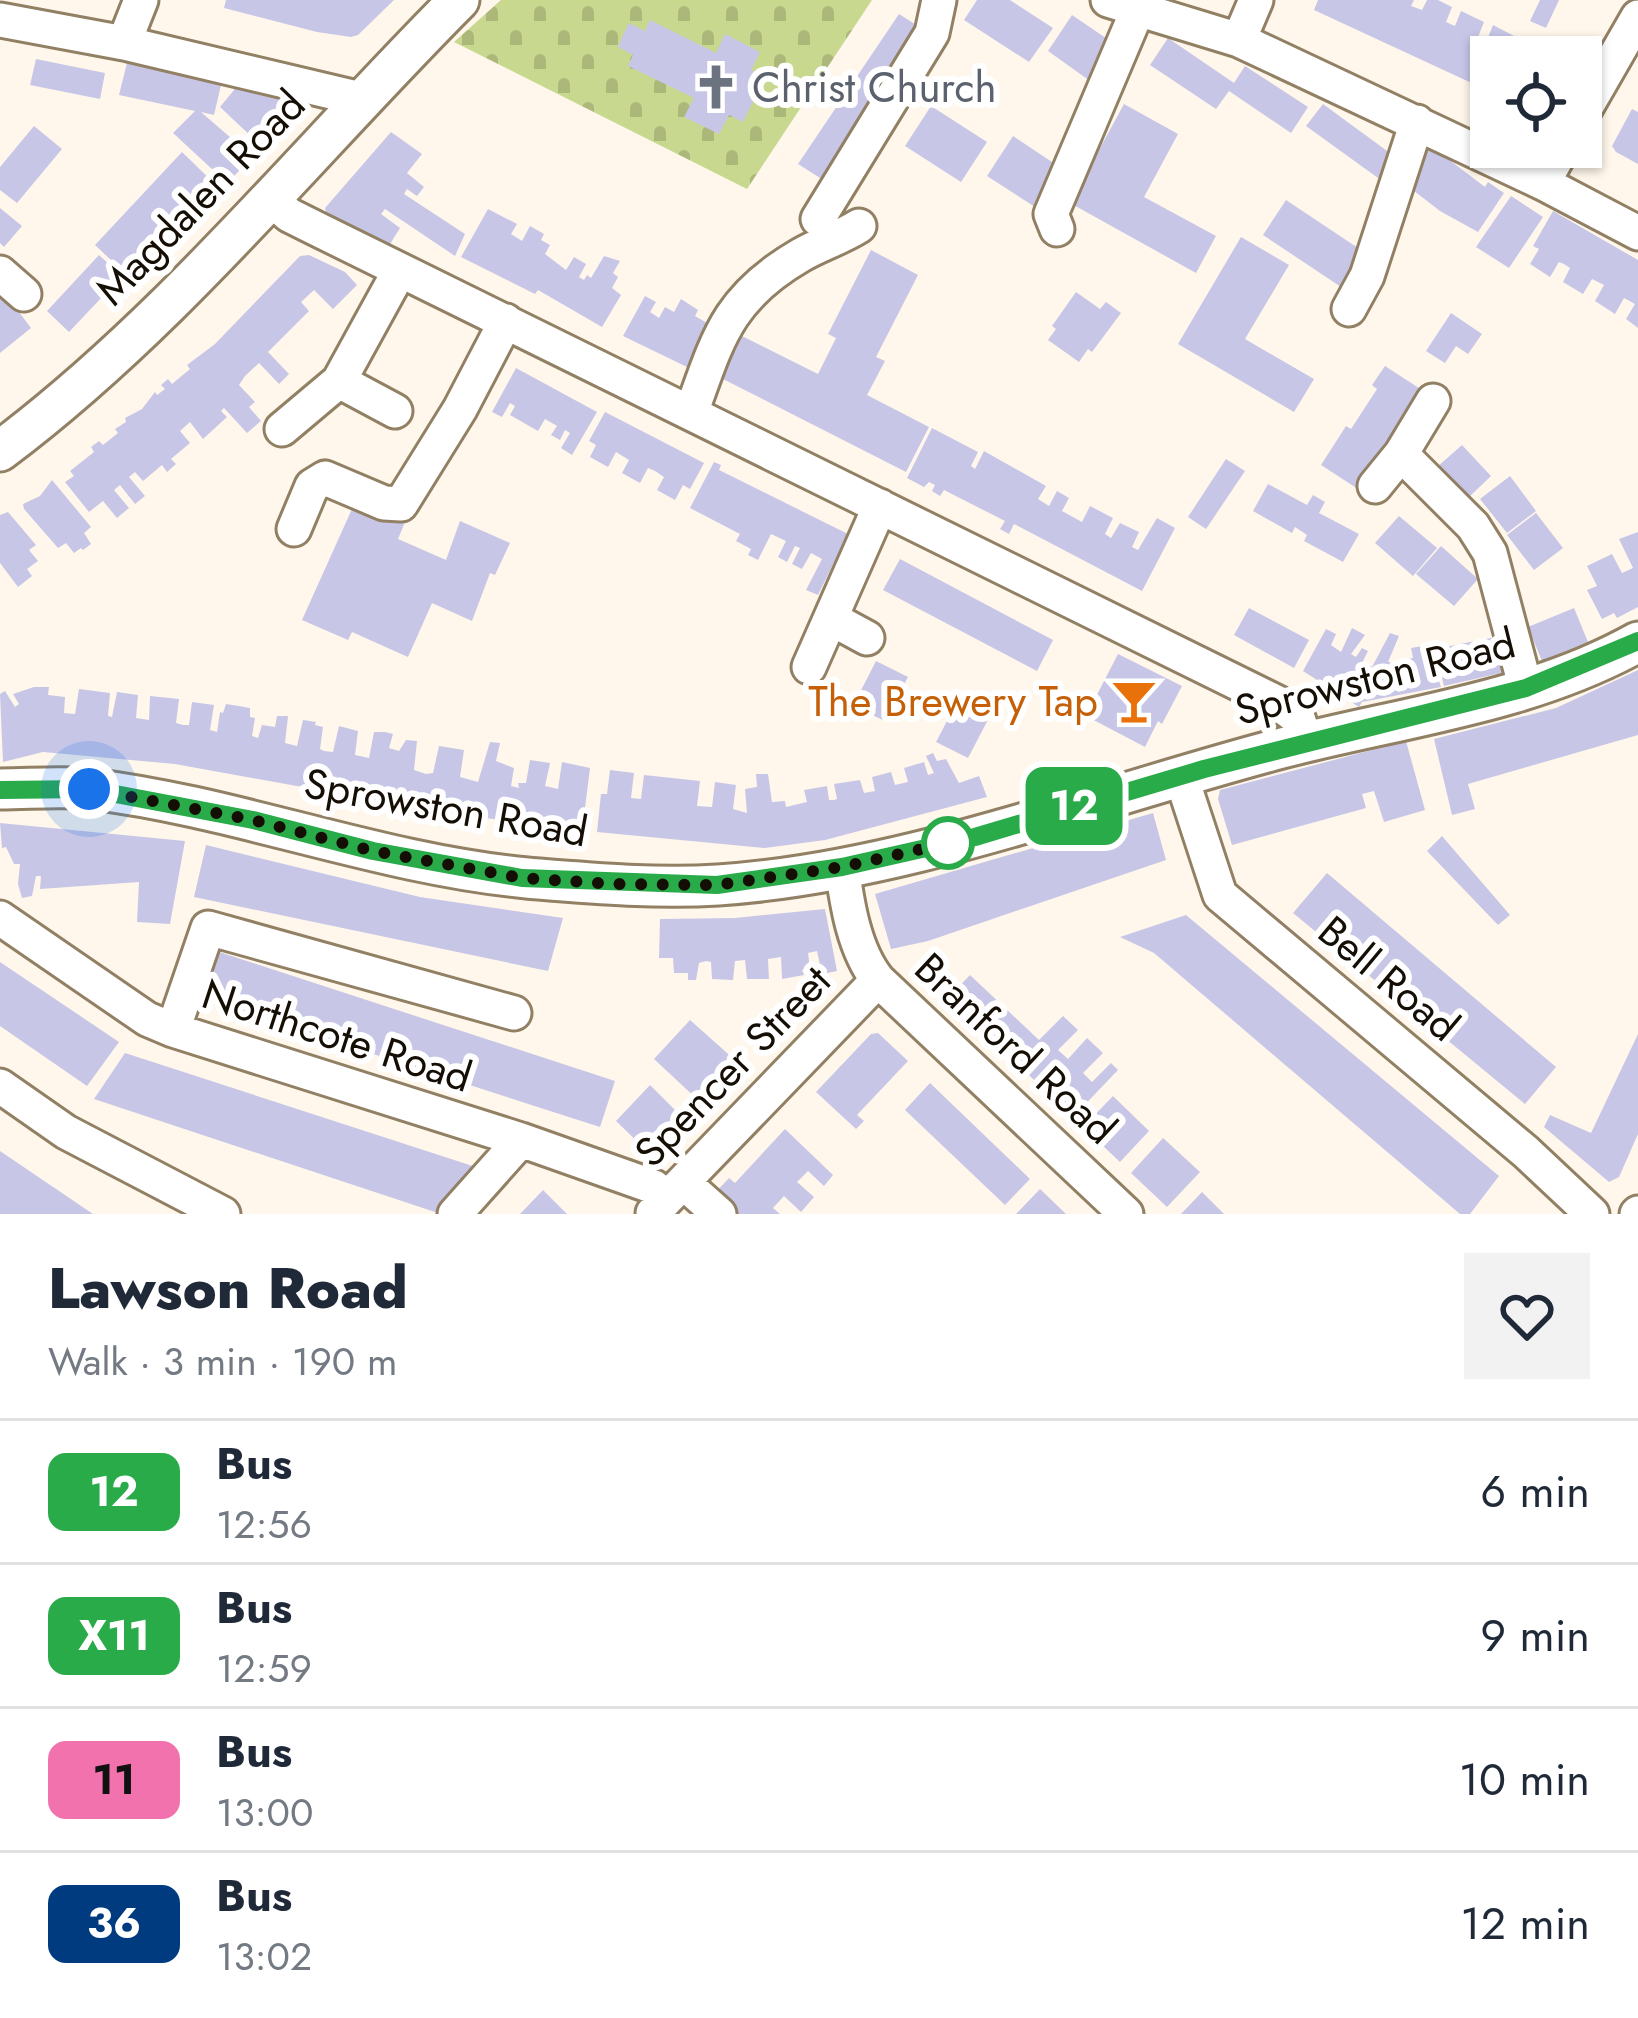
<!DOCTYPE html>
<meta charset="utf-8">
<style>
:root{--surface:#fff;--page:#f2f2f3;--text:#1f2937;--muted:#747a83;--line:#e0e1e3}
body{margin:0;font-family:Jost,sans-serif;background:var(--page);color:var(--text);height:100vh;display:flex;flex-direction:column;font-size:45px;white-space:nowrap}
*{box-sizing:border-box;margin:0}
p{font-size:39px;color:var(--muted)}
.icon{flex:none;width:66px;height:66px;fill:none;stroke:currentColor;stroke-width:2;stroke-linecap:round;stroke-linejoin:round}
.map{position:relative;height:1214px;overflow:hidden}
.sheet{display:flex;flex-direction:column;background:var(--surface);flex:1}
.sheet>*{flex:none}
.badge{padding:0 24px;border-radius:18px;font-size:42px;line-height:78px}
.buttons{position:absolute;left:1470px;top:36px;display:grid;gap:24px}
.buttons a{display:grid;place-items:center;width:132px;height:132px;border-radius:0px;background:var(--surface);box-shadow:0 3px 9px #0004;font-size:60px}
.you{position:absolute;width:60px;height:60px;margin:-30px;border:9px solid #fff;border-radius:50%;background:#1a73e8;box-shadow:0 0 0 18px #1a73e833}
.map>.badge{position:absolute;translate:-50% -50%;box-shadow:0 0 0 6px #fff}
.round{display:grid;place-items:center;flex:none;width:126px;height:126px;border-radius:0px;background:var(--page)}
.overview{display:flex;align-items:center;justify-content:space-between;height:204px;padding:0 48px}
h1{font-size:57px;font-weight:800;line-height:90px}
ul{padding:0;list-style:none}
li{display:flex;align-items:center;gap:36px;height:144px;padding:0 48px;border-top:3px solid var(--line)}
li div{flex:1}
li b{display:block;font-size:45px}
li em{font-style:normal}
li .badge{min-width:132px;font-weight:700;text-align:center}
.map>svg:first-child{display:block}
.cemetery{fill:url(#cemetery-stones)}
.building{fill:#c8c6e7}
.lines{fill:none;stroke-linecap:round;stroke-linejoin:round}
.minor-casing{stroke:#928064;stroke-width:39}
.major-casing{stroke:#928064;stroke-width:45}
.minor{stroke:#fff;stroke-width:33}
.major{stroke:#fff;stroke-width:39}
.line-casing{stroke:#fff;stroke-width:27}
.line{stroke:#29ab4a;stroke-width:18}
.walk{stroke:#140e04;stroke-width:12;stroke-dasharray:0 21.6}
.stop-dot{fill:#fff;stroke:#29ab4a;stroke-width:6}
.labels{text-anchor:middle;stroke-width:12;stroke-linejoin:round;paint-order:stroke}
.worship-label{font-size:42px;fill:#5b616d;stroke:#fff;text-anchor:start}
.street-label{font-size:42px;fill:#140e04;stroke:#fff}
.food-label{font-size:42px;fill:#c56008;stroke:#fff;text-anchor:end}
</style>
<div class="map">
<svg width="1638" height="1214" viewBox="0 0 1638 1214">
<defs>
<pattern id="cemetery-stones" width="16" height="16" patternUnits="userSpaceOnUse" patternTransform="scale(3)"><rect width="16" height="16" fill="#c8d88e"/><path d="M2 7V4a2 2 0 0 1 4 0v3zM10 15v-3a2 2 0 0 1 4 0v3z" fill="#abb879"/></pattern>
</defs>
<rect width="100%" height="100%" fill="#fff7eb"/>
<path class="cemetery" d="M 501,0 L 872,0 L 747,189 L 454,42 Z"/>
<path class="building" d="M 226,0 L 394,0 L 358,35 L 351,37 L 317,32 L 224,8 Z
M 977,0 L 1010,0 L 1053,28 L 1029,62 L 964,20 Z
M 1318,0 L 1414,0 L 1411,6 L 1422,10 L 1427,0 L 1438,0 L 1452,7 L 1446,22 L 1455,26 L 1461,11 L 1484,22 L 1478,37 L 1487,40 L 1493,25 L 1516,37 L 1509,52 L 1514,53 L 1511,57 L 1491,57 L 1491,92 L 1314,10 Z
M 1540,0 L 1559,0 L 1546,28 L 1530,21 Z
M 899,14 L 929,33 L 828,183 L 798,164 Z
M 1072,15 L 1122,49 L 1097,86 L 1048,51 Z
M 650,20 L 716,53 L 725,34 L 760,52 L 751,70 L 765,77 L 743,122 L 729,115 L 719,134 L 684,117 L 694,98 L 628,66 L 633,55 L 618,47 L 623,35 L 629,23 L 645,31 Z
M 1168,38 L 1234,83 L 1245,66 L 1308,107 L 1291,133 L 1229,91 L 1216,109 L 1150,65 Z
M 36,59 L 105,73 L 100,99 L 30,85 Z
M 127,63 L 221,85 L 214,115 L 201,112 L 253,157 L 227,183 L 173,133 L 195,111 L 119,95 Z
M 243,79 L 311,94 L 258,143 L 220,107 Z
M 1124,104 L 1178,134 L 1144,197 L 1216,236 L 1196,273 L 1070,203 Z
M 1323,104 L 1394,156 L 1378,178 L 1306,126 Z
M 931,106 L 987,142 L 961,182 L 905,146 Z
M 1632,109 L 1638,112 L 1638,164 L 1616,152 L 1612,146 Z
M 34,126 L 62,149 L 17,203 L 0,190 L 0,167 Z
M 391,132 L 422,154 L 407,173 L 424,187 L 417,196 L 407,189 L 404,194 L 465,234 L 455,256 L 385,209 L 381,214 L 400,228 L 387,249 L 327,216 L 325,208 Z
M 1013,136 L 1064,170 L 1038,209 L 987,176 Z
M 1431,146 L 1485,187 L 1488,182 L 1504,193 L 1478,232 L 1440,211 L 1405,184 Z
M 182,152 L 217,186 L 130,278 L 95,245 Z
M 1511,196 L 1543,217 L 1509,268 L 1476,247 Z
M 1286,200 L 1367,254 L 1344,289 L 1263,235 Z
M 0,208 L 22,226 L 4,247 L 0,243 Z
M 488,209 L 517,224 L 511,234 L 522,241 L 530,226 L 544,234 L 541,240 L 550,245 L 545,254 L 566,270 L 574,257 L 586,264 L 579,277 L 584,280 L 587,275 L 591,278 L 604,256 L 620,261 L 613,273 L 618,277 L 612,288 L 621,295 L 602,327 L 538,290 L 535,294 L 461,257 Z
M 1553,211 L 1638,260 L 1638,328 L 1626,319 L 1635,304 L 1624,298 L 1615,314 L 1595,301 L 1604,285 L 1592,279 L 1583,294 L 1563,282 L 1570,268 L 1564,264 L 1559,262 L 1550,277 L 1530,264 L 1539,249 L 1533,246 Z
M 1241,237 L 1289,265 L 1245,339 L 1314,379 L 1294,412 L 1178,344 Z
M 871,250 L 918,275 L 876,357 L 885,361 L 867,395 L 929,427 L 906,472 L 721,378 L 742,336 L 818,374 L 836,338 L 828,334 Z
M 99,255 L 122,276 L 69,332 L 47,311 Z
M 309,255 L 345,272 L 357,285 L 333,309 L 314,290 L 301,302 L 309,311 L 268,352 L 289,374 L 279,384 L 259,363 L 245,376 L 239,385 L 255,402 L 249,407 L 261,421 L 247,433 L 224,408 L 221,411 L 227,417 L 203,439 L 190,422 L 180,431 L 190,443 L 171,459 L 176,464 L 167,472 L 162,465 L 143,481 L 135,472 L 129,477 L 145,496 L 135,504 L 120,485 L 114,490 L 129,508 L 117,518 L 103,501 L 89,512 L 65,482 L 74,476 L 70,471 L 94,452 L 91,447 L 99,441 L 103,445 L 118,433 L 115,429 L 126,422 L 125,418 L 142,409 L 155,392 L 157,395 L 165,389 L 161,385 L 168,379 L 172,384 L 190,369 L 187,365 L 215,344 L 300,256 Z
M 0,287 L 31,328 L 0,353 Z
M 1076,292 L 1100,309 L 1106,302 L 1121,313 L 1092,352 L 1088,349 L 1079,362 L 1048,340 L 1056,329 L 1052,326 Z
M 645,296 L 656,302 L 650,312 L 659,318 L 665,307 L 674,312 L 681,299 L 698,310 L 695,316 L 707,323 L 699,338 L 703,341 L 689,368 L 623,336 Z
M 1451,313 L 1482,334 L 1468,354 L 1456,346 L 1445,363 L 1426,351 Z
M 1385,366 L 1425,392 L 1361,491 L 1321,465 L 1346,426 L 1351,429 L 1377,389 L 1372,385 Z
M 516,368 L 597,412 L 572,455 L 561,448 L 570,433 L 565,430 L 560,440 L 551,435 L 557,426 L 545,419 L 538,431 L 510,415 L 515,406 L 510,403 L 502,417 L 492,412 Z
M 605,412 L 704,463 L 690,489 L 683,485 L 675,500 L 657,490 L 664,477 L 655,471 L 648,468 L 640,483 L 622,473 L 629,460 L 616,452 L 608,467 L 590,457 L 596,445 L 589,441 Z
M 932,428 L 978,452 L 971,466 L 975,469 L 984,451 L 1046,486 L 1038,499 L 1049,506 L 1057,491 L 1069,498 L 1062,511 L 1082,522 L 1090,506 L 1113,518 L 1105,534 L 1111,538 L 1120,523 L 1139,532 L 1132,547 L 1138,550 L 1157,518 L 1175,528 L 1142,591 L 1014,524 L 1009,534 L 1000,529 L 1005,521 L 944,490 L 940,496 L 932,491 L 935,485 L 929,482 L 924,487 L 907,478 Z
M 1462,445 L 1491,476 L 1467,499 L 1437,467 Z
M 1226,459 L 1245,471 L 1206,529 L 1188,517 Z
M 714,462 L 721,465 L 719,470 L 848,534 L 818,595 L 806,590 L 822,559 L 811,553 L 802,569 L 792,564 L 800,548 L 795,546 L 787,562 L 778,557 L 786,541 L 771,534 L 758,560 L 748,555 L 751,549 L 736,541 L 740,534 L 690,508 Z
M 1510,476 L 1536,511 L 1507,533 L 1480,499 Z
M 52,480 L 91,527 L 84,533 L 91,544 L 83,550 L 81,548 L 74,553 L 66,543 L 58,548 L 24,509 L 23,504 L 40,496 Z
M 1268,484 L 1307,505 L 1313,495 L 1325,502 L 1319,513 L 1359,534 L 1343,562 L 1304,541 L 1307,535 L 1295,527 L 1292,533 L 1253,511 Z
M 356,500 L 405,522 L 398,539 L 446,560 L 460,521 L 510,543 L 495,575 L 490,573 L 472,621 L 432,603 L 408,657 L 352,632 L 348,640 L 302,620 Z
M 8,512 L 36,545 L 29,550 L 38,561 L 27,569 L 32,576 L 18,587 L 0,563 L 0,515 Z
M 1536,513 L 1563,548 L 1534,570 L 1507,535 Z
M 1399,516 L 1437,548 L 1413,576 L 1375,543 Z
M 1638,532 L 1638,607 L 1617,618 L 1614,613 L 1602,619 L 1587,590 L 1597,586 L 1587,566 L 1612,554 L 1622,573 L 1633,568 L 1619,539 Z
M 1441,546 L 1478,579 L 1454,606 L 1416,574 Z
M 900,559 L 1053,640 L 1037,671 L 883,590 Z
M 1249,608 L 1309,640 L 1294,668 L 1234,635 Z
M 1574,608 L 1588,642 L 1542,661 L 1528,627 Z
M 1352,628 L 1365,635 L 1351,654 L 1356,657 L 1362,648 L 1368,651 L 1363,661 L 1372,667 L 1390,633 L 1399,636 L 1388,662 L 1396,662 L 1399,673 L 1409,671 L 1407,659 L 1413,658 L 1411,648 L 1428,645 L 1441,687 L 1362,702 L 1359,707 L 1303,671 L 1326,629 L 1336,634 L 1331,645 L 1341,652 Z
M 1506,635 L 1514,670 L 1444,686 L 1435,649 Z
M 1118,654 L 1182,686 L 1162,724 L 1158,721 L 1145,747 L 1086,716 Z
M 876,661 L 908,677 L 885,721 L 853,706 Z
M 1638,670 L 1638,735 L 1468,784 L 1475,809 L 1452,815 L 1434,739 L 1556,708 Z
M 34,687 L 49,687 L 48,695 L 65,697 L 64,713 L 75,714 L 79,689 L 110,693 L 108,716 L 112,717 L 117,692 L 138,695 L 136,718 L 149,720 L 150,696 L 179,699 L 176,723 L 183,725 L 189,725 L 192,702 L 214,705 L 210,730 L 217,732 L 220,712 L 223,713 L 226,704 L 239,706 L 250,708 L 250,717 L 255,718 L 252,736 L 258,738 L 262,725 L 275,727 L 277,716 L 288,716 L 285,743 L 297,746 L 303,720 L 316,722 L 315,725 L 323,727 L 320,749 L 324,751 L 333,752 L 339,726 L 358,731 L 355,755 L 369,758 L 374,732 L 385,732 L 393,734 L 389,748 L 399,751 L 406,740 L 417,741 L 414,770 L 426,774 L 433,773 L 439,746 L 464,750 L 460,777 L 478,782 L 490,742 L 500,743 L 496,761 L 514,768 L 511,786 L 519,788 L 518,783 L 526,783 L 530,760 L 550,763 L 545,786 L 558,789 L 562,762 L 590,768 L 582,832 L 418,808 L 175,764 L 43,752 L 3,762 L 0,694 L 5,691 L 15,707 L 19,704 L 13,694 Z
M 959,698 L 991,714 L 968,758 L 936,742 Z
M 1406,741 L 1425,810 L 1384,822 L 1374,791 L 1362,794 L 1366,808 L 1232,845 L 1218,799 L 1220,790 Z
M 933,753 L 937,761 L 946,759 L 959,783 L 979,776 L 987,797 L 825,840 L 765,848 L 597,832 L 601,794 L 607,794 L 610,770 L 634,773 L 631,798 L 641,799 L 644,775 L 700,781 L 697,806 L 712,807 L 715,782 L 736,785 L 733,809 L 747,813 L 745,789 L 757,787 L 756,774 L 768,774 L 772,802 L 785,801 L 786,807 L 807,802 L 804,790 L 827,786 L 829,800 L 834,800 L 837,799 L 834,784 L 860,780 L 864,793 L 875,791 L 872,777 L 891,772 L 895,785 L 908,782 L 904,768 L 924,762 L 928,775 L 934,773 L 926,756 Z
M 1153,813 L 1166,860 L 928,941 L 891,949 L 875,894 Z
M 0,823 L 185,841 L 170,924 L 137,922 L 139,882 L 40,889 L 41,876 L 36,876 L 32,896 L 22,898 L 18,884 L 20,864 L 14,864 L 6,847 L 2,848 Z
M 1442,836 L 1510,915 L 1498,925 L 1427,851 Z
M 206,845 L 420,897 L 563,918 L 548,971 L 194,897 Z
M 1327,873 L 1556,1067 L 1525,1104 L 1293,913 Z
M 825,909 L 837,971 L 822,974 L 817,951 L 808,953 L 810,968 L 802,970 L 804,975 L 782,979 L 781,957 L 768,959 L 769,979 L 747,979 L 745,960 L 735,961 L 733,980 L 712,979 L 711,962 L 706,961 L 699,963 L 696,980 L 688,980 L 688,973 L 674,973 L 673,958 L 659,958 L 660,919 L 735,918 Z
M 1186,915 L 1499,1176 L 1470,1214 L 1460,1214 L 1154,953 L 1120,937 Z
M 207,948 L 615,1081 L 600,1127 L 190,995 Z
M 0,962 L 119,1042 L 87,1086 L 0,1026 Z
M 970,975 L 1039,1040 L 1063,1016 L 1078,1030 L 1058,1050 L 1068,1059 L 1087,1038 L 1103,1053 L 1083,1073 L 1092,1082 L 1111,1063 L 1118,1070 L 1073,1117 L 948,998 Z
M 690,1020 L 736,1061 L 698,1100 L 654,1059 Z
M 878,1033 L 908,1061 L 857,1115 L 864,1121 L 856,1129 L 816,1092 L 871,1034 Z
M 1638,1034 L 1638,1134 L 1619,1177 L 1609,1182 L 1544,1127 L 1550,1115 L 1591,1133 Z
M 125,1053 L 485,1170 L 441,1214 L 94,1099 Z
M 930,1083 L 1030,1179 L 1005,1205 L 905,1110 Z
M 650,1085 L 682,1117 L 648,1152 L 616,1121 Z
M 1113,1096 L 1149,1131 L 1120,1162 L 1083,1127 Z
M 785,1129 L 833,1175 L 824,1186 L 808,1171 L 797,1182 L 814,1197 L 801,1212 L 784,1196 L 773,1208 L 780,1214 L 730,1214 L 716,1192 L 729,1178 L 735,1183 Z
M 1163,1138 L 1200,1172 L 1167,1207 L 1131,1173 Z
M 0,1151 L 93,1214 L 0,1214 Z
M 1040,1189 L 1066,1214 L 1016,1214 Z
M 543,1190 L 567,1214 L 520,1214 Z
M 1202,1192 L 1224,1214 L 1181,1214 Z"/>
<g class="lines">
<g class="minor-casing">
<path id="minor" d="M 1108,0 L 1239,40 L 1543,183 L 1638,233
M 0,20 L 124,43 L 361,99
M 1239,40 L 1256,0
M 124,43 L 141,0
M 1581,116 L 1638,17
M 1543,183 L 1563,147
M 270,198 L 289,215 L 315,228 L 1278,703 L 1298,718 L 1306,742
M 818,219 L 932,33 L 939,0
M 1057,229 L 1051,214 L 1138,9
M 0,273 L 24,294
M 1349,309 L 1367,276 L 1417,122
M 339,381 L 395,411
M 1433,401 L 1401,454 L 1473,526 L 1490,553 L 1526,689
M 691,413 C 718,338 727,298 801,255 C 820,244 840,238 859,226
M 282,429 L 339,381 L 400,270
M 1375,486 L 1401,454
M 294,529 L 312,486 L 325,478 L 384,503 L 401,504 L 460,409 L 506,321
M 832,619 L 867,638
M 809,667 L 880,506
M 1181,776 L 1220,895 L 1526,1152 L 1592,1214
M 842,867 C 847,904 854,950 878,980 L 1126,1214
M 0,918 L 147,1019 L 173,1030 L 521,1140 L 654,1187 L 667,1198
M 173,1030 L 208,928 L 514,1013
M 0,1086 L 66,1132 L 223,1214
M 683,1182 L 719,1214
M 653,1213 L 878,980
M 455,1214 L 521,1140
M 1637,1214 L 1638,1213"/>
</g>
<g class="major-casing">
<path id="major" d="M 0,451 C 172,322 308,151 459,0
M 0,789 C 30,789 61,786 91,789 C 238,807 379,864 527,878 C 589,883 655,889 718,885 C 904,873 1102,795 1282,748 C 1401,717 1529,703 1638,642"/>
</g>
<use href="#minor" class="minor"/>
<use href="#major" class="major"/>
</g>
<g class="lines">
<g class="line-casing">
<path id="line" d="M 0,790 L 89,789 L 253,820 L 373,851 L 522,878 L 717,885 L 842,867 L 975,837 L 1204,769 L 1526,688 L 1638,641"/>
</g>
<use href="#line" class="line"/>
<path class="walk" d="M 89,789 L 253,820 L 373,851 L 522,878 L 614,884 L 717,885 L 842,867 L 948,843"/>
</g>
<defs>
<g id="church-bare" transform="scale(3.6)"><path d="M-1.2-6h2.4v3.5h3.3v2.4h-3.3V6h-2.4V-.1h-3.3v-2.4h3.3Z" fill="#6b7280" stroke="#fff" stroke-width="2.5" paint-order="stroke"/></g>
<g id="bar-bare" transform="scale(3.6)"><path d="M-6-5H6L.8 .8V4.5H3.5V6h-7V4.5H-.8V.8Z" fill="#e8710a" stroke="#fff" stroke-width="2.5" paint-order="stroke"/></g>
</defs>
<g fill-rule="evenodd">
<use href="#church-bare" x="716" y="87"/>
<use href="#bar-bare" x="1134" y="701"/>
</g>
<circle class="stop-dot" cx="948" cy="843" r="24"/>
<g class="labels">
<g class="worship-label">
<text x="752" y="102">Christ Church</text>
</g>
<g class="street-label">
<text transform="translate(200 197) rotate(-46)" y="15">Magdalen Road</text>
<text transform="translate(1375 676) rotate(-14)" y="15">Sprowston Road</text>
<text transform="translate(446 807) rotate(10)" y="15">Sprowston Road</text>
<text transform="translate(1389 978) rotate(40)" y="15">Bell Road</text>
<text transform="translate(337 1035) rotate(18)" y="15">Northcote Road</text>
<text transform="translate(1016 1048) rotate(43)" y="15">Branford Road</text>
<text transform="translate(732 1066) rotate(-46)" y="15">Spencer Street</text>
</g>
<g class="food-label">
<text x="1098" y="716">The Brewery Tap</text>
</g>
</g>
</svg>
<div class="buttons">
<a><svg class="icon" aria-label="locate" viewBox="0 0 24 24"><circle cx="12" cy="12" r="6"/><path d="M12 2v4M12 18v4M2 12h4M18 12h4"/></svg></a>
</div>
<div class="you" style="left:89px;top:789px"></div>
<b class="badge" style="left:1074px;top:806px;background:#29ab4a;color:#fff">12</b>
</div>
<section class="sheet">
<div class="overview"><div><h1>Lawson Road</h1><p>Walk · 3 min · 190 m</p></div><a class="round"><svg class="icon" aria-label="heart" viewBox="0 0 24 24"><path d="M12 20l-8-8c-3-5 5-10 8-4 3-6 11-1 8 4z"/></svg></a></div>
<ul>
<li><span class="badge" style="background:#29ab4a;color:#fff">12</span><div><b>Bus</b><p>12:56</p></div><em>6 min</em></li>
<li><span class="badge" style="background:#29ab4a;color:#fff">X11</span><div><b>Bus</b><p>12:59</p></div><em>9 min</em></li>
<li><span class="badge" style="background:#f172ac;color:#111">11</span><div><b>Bus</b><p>13:00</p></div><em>10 min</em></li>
<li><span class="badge" style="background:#003b80;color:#fff">36</span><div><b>Bus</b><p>13:02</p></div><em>12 min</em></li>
</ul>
</section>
